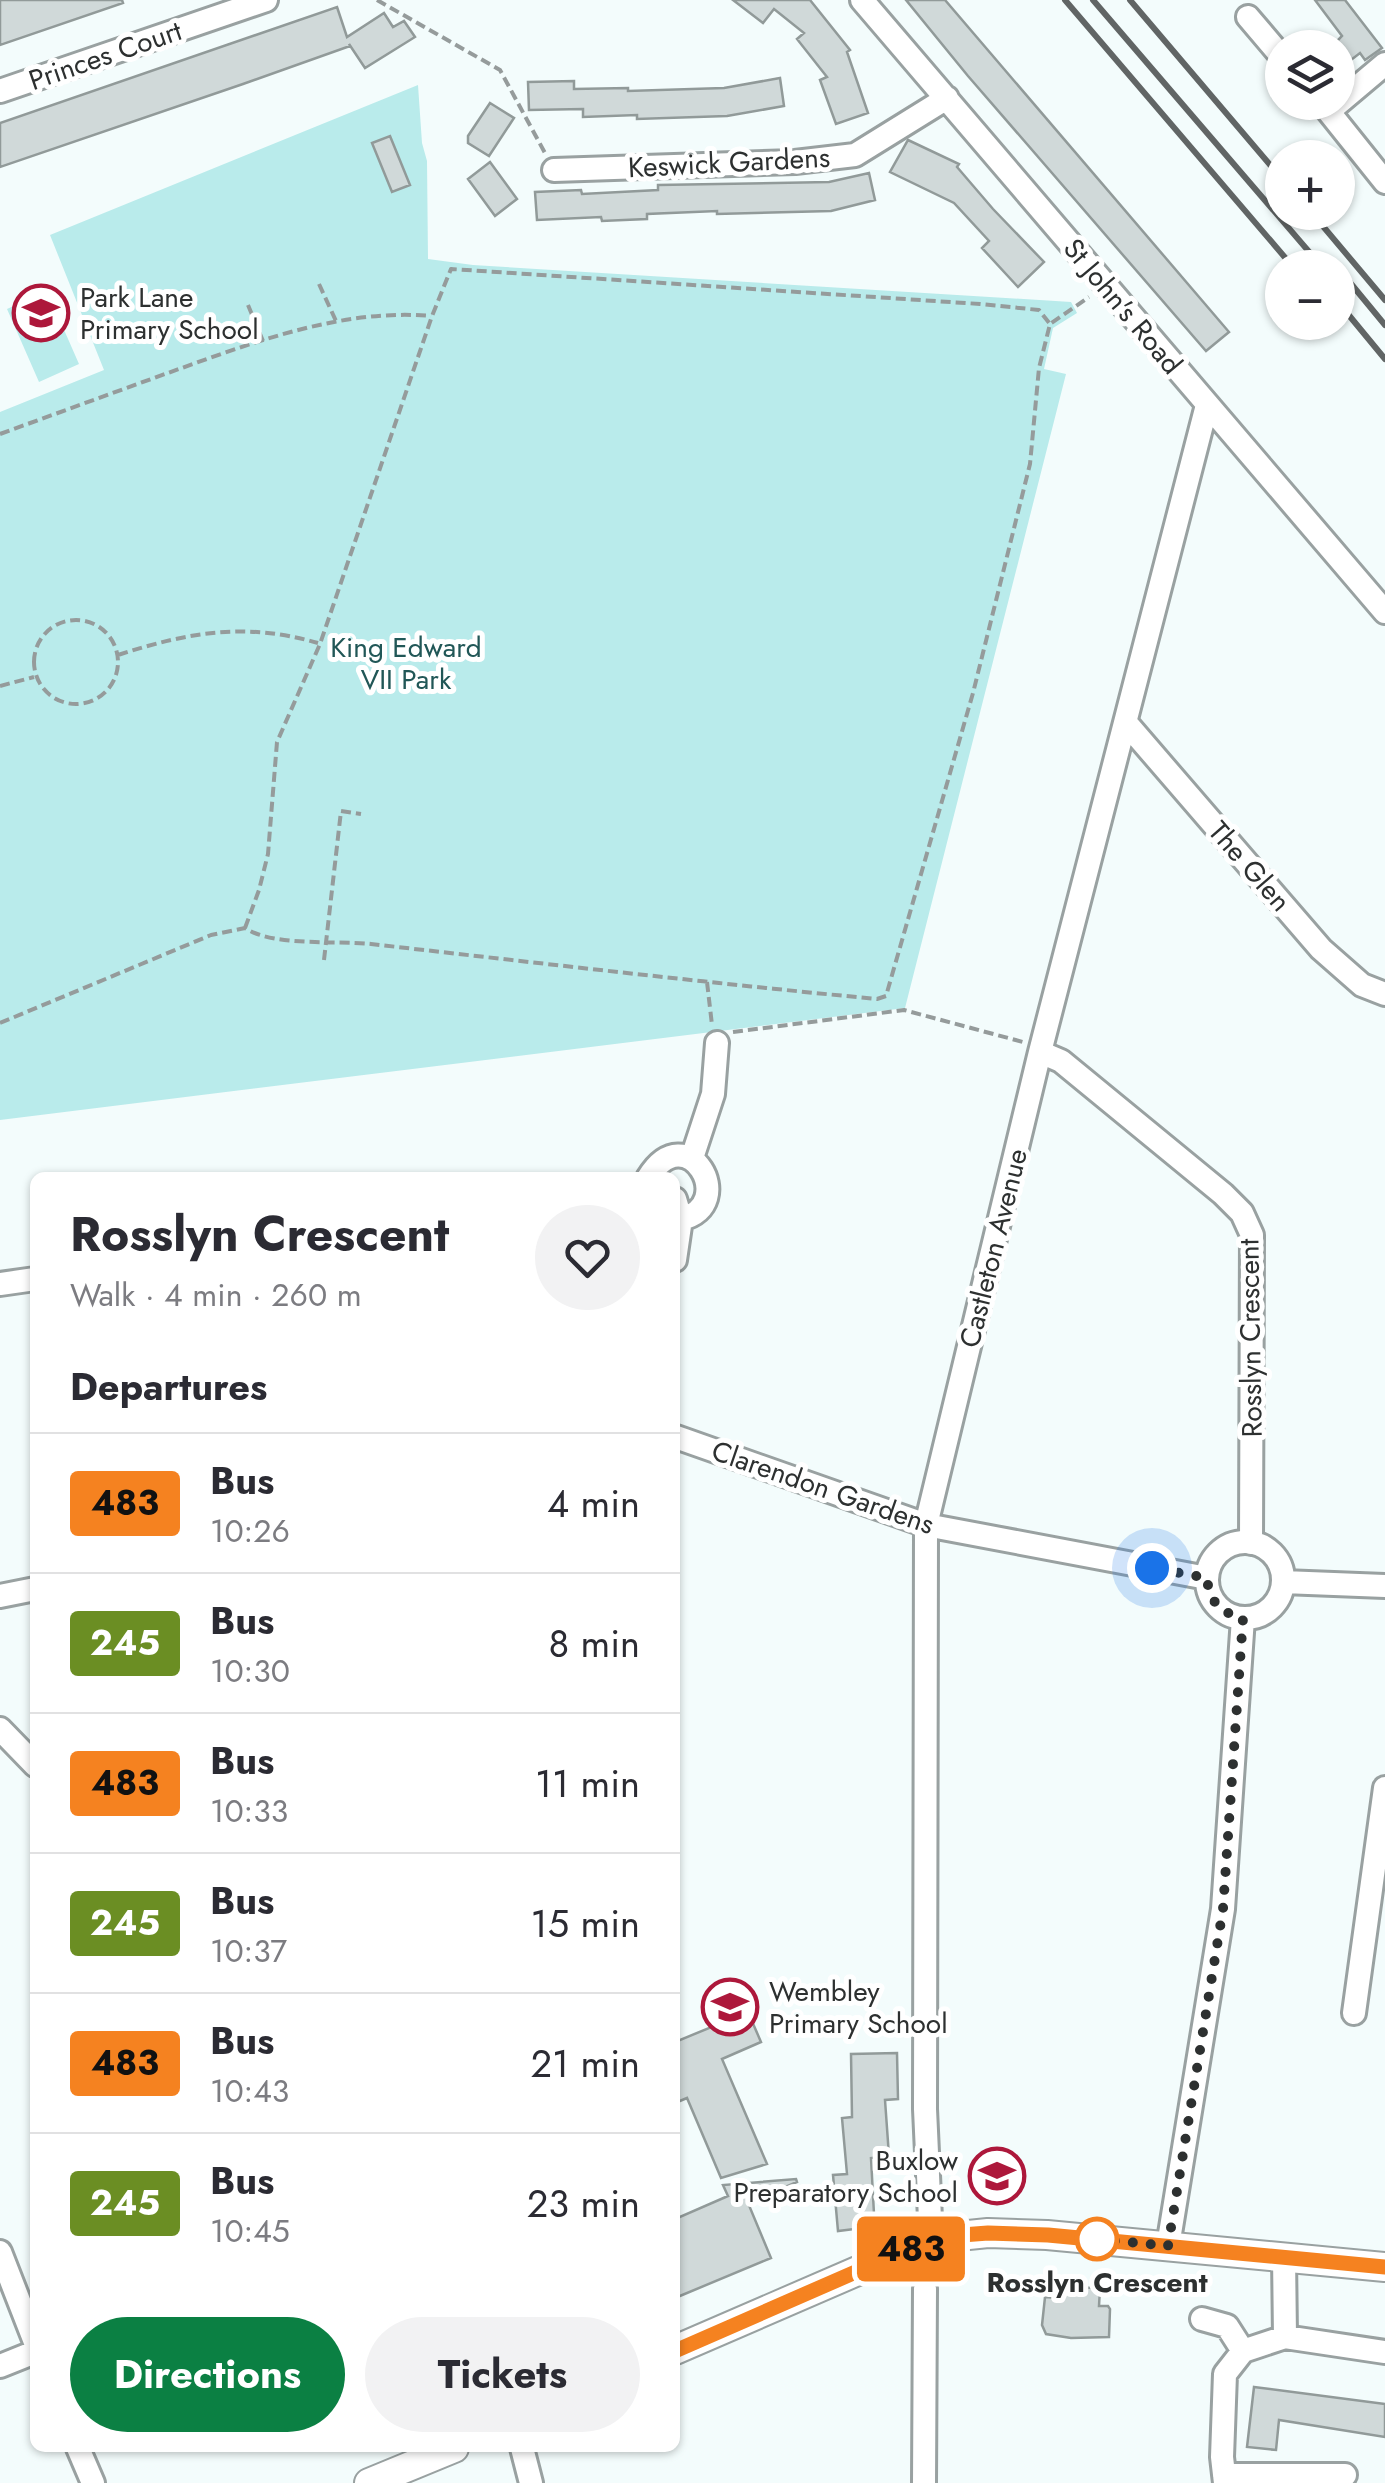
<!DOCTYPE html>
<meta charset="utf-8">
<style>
:root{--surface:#fff;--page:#f2f2f3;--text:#2b2b33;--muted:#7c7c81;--line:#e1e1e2;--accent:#0b8043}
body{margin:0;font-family:Jost,sans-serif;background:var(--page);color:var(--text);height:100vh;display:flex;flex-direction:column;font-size:38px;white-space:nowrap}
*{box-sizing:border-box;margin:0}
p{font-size:32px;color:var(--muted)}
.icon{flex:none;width:55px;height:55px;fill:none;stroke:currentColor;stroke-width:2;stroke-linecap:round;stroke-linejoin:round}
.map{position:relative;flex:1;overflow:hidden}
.sheet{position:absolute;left:30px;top:1172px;width:650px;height:1280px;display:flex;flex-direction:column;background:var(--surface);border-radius:15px;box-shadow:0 2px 8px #0004}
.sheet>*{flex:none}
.badge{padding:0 20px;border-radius:8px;font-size:35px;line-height:65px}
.tools{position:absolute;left:1265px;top:30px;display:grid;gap:20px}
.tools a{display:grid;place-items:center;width:90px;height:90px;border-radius:50%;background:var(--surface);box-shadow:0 2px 8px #0004;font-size:50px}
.you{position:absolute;width:50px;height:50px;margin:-25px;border:8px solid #fff;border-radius:50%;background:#1a73e8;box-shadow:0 0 0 15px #1a73e833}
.map>.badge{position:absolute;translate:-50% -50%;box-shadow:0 0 0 5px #fff}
h2{padding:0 40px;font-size:38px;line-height:90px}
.round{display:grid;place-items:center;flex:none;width:105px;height:105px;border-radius:52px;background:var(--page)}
.head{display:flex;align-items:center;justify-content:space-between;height:170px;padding:0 40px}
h1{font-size:48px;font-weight:700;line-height:75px}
.action{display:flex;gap:20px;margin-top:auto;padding:20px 40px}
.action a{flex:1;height:115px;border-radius:60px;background:var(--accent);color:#fff;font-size:40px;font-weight:700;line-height:115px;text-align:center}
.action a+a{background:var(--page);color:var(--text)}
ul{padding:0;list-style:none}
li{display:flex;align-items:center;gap:30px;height:140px;padding:0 40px;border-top:2px solid var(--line)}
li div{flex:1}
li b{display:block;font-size:38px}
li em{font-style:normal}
li .badge{min-width:110px;font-weight:700;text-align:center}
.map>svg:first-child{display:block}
.green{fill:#b9ebeb}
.building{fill:#d0d9d9;stroke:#919a99;stroke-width:2.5}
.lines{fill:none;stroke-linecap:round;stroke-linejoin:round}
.minor-casing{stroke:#99a1a1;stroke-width:28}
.major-casing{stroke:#99a1a1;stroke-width:32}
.path{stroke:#959b9b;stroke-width:4;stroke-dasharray:10 5;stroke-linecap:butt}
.minor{stroke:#fff;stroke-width:22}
.major{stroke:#fff;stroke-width:28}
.rail{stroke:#616565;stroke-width:6}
.line-casing{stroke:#fff;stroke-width:22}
.line{stroke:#f58220;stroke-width:15}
.walk{stroke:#2d3030;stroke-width:10;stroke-dasharray:0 18}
.stop-dot{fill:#fff;stroke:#f58220;stroke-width:5}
.labels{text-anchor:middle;stroke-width:10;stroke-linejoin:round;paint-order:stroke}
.street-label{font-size:28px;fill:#2d3030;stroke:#fff}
.poi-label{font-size:28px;fill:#2d3030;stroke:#fff;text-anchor:start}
.park-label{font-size:28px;fill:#215757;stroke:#fff}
.stop-label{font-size:28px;font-weight:bold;fill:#2d3030;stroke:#fff}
</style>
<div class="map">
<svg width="1385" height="2483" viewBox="0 0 1385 2483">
<rect width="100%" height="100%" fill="#f3fcfc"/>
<path class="green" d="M 418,85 L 422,143 L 427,161 L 428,259 L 473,265 L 1071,302 L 1077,313 L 1053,328 L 1044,369 L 1066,374 L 905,1008 L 0,1120 L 0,412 L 104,370 L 50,235 Z
M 47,291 L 79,364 L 39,382 L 7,309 Z"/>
<path class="building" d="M 0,0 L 122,0 L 123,3 L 0,45 Z
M 733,0 L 810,0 L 850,50 L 847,52 L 868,113 L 836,124 L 820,80 L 827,77 L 797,39 L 804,33 L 774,9 L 763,23 Z
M 906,0 L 945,0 L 1229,332 L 1206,351 L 968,76 Z
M 1315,0 L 1345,0 L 1382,48 L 1365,60 L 1360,53 L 1338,70 L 1338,40 L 1342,36 Z
M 337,7 L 347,37 L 384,13 L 393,27 L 404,21 L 415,37 L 365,68 L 349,44 L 350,46 L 243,84 L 0,167 L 0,123 Z
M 780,78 L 784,106 L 727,116 L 637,119 L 637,115 L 583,117 L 583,109 L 529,110 L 528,82 L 574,81 L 574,89 L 628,88 L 628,91 L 724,88 Z
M 490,103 L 514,118 L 489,156 L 468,143 L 468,136 Z
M 390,136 L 410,185 L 392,192 L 372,143 Z
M 908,140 L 959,164 L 957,167 L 993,209 L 1044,262 L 1018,287 L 982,248 L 989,241 L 954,203 L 890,172 Z
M 490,162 L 517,199 L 495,216 L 468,179 Z
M 869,173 L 875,200 L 831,211 L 717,214 L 717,211 L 647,214 L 647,219 L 624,220 L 602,221 L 601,217 L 537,220 L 535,192 L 581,190 L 582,194 L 658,190 L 658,185 L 829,182 Z
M 748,2012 L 761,2042 L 722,2059 L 767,2164 L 721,2178 L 687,2098 L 675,2103 L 675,2042 Z
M 897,2053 L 898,2099 L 885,2100 L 889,2156 L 871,2158 L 874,2214 L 862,2215 L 863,2228 L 838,2231 L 833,2175 L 847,2174 L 842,2118 L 852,2117 L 851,2054 Z
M 796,2179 L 797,2182 L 748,2203 L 771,2258 L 675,2298 L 675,2219 L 728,2196 L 723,2185 Z
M 1057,2287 L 1100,2288 L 1099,2306 L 1108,2306 L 1110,2309 L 1109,2337 L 1071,2338 L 1046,2334 L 1042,2325 L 1045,2297 L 1057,2298 Z
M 1254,2387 L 1385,2404 L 1385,2437 L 1279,2420 L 1276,2450 L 1247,2447 Z"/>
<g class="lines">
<g class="minor-casing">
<path id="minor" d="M 862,0 L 1385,612
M 1248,17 L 1282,57
M 0,91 L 266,0
M 1321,102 L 1385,182
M 1329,111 L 1385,64
M 554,170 L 795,162 L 855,155 L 947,98
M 1127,724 L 1321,949 L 1362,985 L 1385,994
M 1040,1052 L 1061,1061 L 1223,1194 L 1242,1213 L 1252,1235 L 1251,1543
M 692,1158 L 713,1094 L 717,1043
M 648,1178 C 687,1114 740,1205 681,1219
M 675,1199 L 681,1219 L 675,1260
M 0,1284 L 35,1279
M 676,1437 L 926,1525 L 1207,1578
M1207 1580a38 38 0 1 1 76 0a38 38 0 1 1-76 0Z
M 1283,1582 L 1385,1586
M 0,1596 L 35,1589
M 0,1729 L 35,1765
M 1354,2013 L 1385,1788
M 931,2241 L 925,2109 L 926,1525 L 1040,1052 L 1207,405
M 1168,2246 L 1223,1909 L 1243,1618
M 0,2252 L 35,2342
M 1284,2256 L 1285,2337
M 1202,2319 L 1227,2326 L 1243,2351
M 0,2366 L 35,2352
M 78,2448 L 93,2483
M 522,2448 L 531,2483
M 1224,2475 L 1345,2475
M 924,2483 L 925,2289
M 1225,2483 L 1222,2457 L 1225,2374 L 1243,2351 L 1285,2337 L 1385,2352"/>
</g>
<g class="major-casing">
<path id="major" d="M 675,2350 L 899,2253 L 949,2237 L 988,2233 L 1047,2235 L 1385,2267
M 369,2483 L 454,2448"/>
</g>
<path class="path" d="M 377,0 L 500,70 L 545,153
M 319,284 L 336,321
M 248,305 L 263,341
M 0,434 C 55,414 110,394 165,374 C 249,344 340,308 431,316
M34 662a42 42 0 1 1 84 0a42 42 0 1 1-84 0Z
M 118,655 C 189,632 246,622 318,643
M 0,686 L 34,677
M 245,928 L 259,890 L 268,854 L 277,742 L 320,644 L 432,316 L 451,269 L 980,304 L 1039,310 L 1050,324
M 324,960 L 341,811 L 361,814
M 707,982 L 712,1025
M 0,1023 L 211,935 L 245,928 C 274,947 334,940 371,944 C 539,963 708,983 877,999 L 886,996 L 973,693 L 1030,464 L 1039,368 L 1050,324 L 1089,297
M 733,1032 L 904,1010 L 1023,1042"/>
<use href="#minor" class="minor"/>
<use href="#major" class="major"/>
<path class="rail" d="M 1065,0 L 1294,268
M 1093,0 L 1323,268
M 1130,0 L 1282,179
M 1311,212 L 1385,300
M 1338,268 L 1385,325
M 1338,302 L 1385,359"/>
</g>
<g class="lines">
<g class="line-casing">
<path id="line" d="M 675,2351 L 899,2253 L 949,2236 L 988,2233 L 1048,2235 L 1385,2267"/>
</g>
<use href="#line" class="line"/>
<path class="walk" d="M 1097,2239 L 1168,2246 L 1223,1909 L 1243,1618 C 1220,1613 1209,1601 1207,1578 L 1152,1568"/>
</g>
<defs>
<g id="school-ring" transform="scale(2.875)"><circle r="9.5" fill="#fff" stroke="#ad183b" stroke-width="1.5"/><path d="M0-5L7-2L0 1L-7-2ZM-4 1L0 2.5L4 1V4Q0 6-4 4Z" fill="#ad183b"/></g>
</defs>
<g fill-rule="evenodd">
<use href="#school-ring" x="41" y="313"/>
<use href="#school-ring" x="730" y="2007"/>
<use href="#school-ring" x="997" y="2176"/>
</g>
<circle class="stop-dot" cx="1097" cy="2239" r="20"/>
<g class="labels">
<g class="street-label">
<text transform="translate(105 55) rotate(-19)" y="10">Princes Court</text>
<text transform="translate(729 162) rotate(-3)" y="10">Keswick Gardens</text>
<text transform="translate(1123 306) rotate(50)" y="10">St John's Road</text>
<text transform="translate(1250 866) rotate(49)" y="10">The Glen</text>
<text transform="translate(993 1248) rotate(-76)" y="10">Castleton Avenue</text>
<text transform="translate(1250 1338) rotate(-91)" y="10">Rosslyn Crescent</text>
<text transform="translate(823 1487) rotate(19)" y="10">Clarendon Gardens</text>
</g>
<g class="poi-label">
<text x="80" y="307">Park Lane<tspan x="80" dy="32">Primary School</tspan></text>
<text x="769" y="2001">Wembley<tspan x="769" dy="32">Primary School</tspan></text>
<text x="958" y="2170" text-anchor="end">Buxlow<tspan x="958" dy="32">Preparatory School</tspan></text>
</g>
<g class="park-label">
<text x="406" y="657">King Edward<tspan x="406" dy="32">VII Park</tspan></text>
</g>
<g class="stop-label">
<text x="1097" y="2292">Rosslyn Crescent</text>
</g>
</g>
</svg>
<div class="tools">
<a><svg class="icon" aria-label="layers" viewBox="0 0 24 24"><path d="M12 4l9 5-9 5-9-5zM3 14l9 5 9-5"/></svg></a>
<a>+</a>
<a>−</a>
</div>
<div class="you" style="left:1152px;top:1568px"></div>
<b class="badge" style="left:911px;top:2249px;background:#f58220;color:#111">483</b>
<section class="sheet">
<div class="head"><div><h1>Rosslyn Crescent</h1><p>Walk · 4 min · 260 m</p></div><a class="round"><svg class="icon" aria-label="heart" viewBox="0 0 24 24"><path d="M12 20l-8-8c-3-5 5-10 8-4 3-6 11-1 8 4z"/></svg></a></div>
<h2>Departures</h2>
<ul>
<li><span class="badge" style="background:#f58220;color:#111">483</span><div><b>Bus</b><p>10:26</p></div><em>4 min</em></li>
<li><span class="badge" style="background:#6b8e23;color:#fff">245</span><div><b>Bus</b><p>10:30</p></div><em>8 min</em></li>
<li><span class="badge" style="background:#f58220;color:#111">483</span><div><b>Bus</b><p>10:33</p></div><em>11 min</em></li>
<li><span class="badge" style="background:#6b8e23;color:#fff">245</span><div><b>Bus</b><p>10:37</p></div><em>15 min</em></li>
<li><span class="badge" style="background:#f58220;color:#111">483</span><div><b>Bus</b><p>10:43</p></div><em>21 min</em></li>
<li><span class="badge" style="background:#6b8e23;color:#fff">245</span><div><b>Bus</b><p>10:45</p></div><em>23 min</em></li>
</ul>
<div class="action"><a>Directions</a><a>Tickets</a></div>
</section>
</div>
